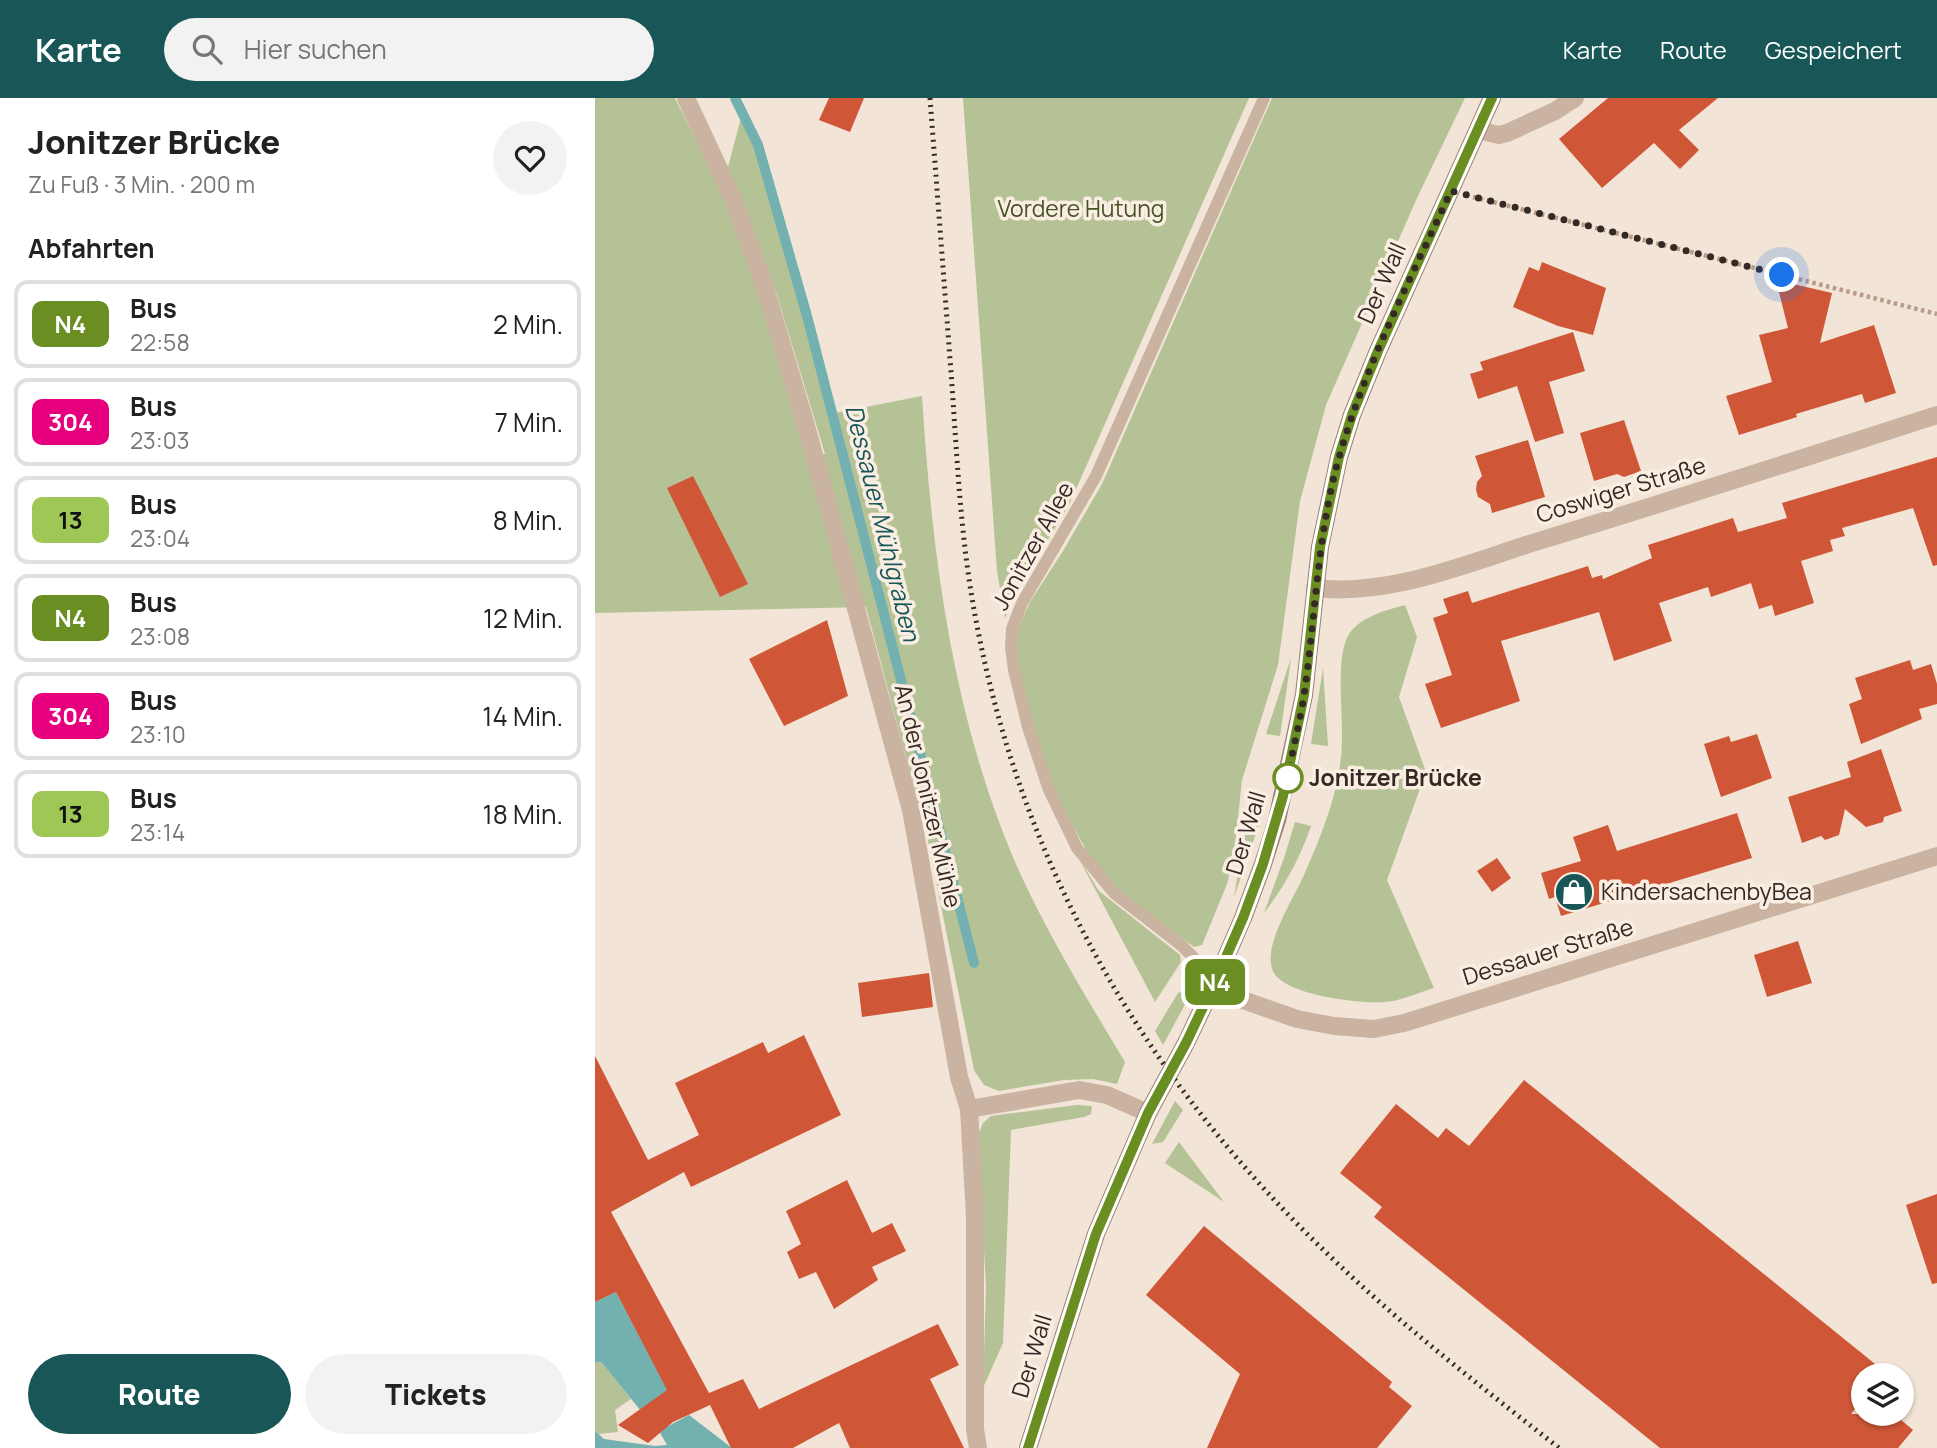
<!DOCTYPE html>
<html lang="de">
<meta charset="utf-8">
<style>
:root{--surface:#fff;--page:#f2f2f2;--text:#222;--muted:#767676;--line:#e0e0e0;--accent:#185658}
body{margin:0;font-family:Manrope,sans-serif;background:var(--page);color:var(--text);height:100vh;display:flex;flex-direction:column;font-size:26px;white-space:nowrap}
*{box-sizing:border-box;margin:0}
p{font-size:23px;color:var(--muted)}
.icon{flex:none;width:38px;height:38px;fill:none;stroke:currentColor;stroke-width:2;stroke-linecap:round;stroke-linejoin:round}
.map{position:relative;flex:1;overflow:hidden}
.sheet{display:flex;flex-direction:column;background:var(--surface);width:595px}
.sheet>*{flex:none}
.badge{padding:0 14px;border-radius:10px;font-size:24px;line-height:46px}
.tools{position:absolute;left:1256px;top:1265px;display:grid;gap:14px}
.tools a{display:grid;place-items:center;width:63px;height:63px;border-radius:50%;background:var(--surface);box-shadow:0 2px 5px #0004;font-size:35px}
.you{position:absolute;width:35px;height:35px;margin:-18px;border:5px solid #fff;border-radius:50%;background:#1a73e8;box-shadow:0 0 0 10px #1a73e833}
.map>.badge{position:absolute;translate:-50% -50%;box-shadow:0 0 0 4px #fff}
h2{padding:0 28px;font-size:26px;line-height:63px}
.round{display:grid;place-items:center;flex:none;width:74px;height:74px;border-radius:37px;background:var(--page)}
.headline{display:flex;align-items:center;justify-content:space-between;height:119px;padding:0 28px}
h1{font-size:33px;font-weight:800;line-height:52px}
.button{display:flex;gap:14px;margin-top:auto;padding:14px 28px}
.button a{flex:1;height:80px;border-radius:42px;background:var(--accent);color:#fff;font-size:28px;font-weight:800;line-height:80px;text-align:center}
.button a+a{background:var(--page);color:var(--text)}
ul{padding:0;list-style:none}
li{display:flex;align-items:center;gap:21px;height:88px;margin:0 14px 10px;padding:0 14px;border:4px solid var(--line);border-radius:14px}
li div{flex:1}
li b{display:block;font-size:26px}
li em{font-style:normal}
li .badge{min-width:77px;font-weight:700;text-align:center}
header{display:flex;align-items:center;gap:42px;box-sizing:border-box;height:98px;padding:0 35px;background:var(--accent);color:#fff}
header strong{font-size:33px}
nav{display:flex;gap:38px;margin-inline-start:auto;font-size:24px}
.search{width:490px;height:63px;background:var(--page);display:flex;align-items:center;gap:18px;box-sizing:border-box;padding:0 24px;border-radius:38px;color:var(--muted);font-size:26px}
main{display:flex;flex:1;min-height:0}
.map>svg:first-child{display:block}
.green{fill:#b4c295}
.water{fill:#73b1b1}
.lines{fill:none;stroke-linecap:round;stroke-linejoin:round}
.stream{stroke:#73b1b1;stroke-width:10}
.building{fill:#cf5737}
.path{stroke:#b79c8b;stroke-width:4.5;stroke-dasharray:3.5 3.5;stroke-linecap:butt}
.service{stroke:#cbb3a1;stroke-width:12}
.minor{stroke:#cbb3a1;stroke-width:18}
.secondary{stroke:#9e8173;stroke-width:18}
.rail{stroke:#342924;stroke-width:5;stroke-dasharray:2 5;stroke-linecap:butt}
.line-casing{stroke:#fff;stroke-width:16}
.line{stroke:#6b8e23;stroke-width:10}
.walk{stroke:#342924;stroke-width:7;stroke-dasharray:0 12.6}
.stop-dot{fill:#fff;stroke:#6b8e23;stroke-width:3.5}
.labels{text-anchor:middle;stroke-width:7;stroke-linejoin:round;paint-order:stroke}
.park-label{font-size:23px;fill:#455427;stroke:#faeee2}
.street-label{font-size:23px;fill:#342924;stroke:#faeee2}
.stop-label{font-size:23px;font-weight:bold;fill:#342924;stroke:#faeee2;text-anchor:start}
.poi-label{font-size:23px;fill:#342924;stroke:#faeee2;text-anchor:start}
.water-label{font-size:24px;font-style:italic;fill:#185658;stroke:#faeee2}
</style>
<header>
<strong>Karte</strong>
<div class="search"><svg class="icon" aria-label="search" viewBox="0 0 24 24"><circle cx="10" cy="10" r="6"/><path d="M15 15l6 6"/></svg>Hier suchen</div>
<nav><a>Karte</a><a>Route</a><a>Gespeichert</a></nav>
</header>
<main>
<section class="sheet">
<div class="headline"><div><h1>Jonitzer Brücke</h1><p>Zu Fuß · 3 Min. · 200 m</p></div><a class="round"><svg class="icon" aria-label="heart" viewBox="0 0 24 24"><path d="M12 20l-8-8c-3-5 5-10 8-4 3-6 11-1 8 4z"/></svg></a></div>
<h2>Abfahrten</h2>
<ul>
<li><span class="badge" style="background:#6b8e23;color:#fff">N4</span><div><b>Bus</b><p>22:58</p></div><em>2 Min.</em></li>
<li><span class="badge" style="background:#e6007e;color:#fff">304</span><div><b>Bus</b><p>23:03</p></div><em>7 Min.</em></li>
<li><span class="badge" style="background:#9fc755;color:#111">13</span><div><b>Bus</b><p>23:04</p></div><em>8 Min.</em></li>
<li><span class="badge" style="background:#6b8e23;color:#fff">N4</span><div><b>Bus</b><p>23:08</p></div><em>12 Min.</em></li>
<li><span class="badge" style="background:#e6007e;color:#fff">304</span><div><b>Bus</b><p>23:10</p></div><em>14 Min.</em></li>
<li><span class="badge" style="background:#9fc755;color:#111">13</span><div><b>Bus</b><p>23:14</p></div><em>18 Min.</em></li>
</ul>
<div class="button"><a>Route</a><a>Tickets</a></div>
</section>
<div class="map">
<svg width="1342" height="1350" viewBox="0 0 1342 1350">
<rect width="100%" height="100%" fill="#f2e4d6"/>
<path class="green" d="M 0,0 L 80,0 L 123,86 L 160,185 L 211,359 L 230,356 L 182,197 L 133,69 L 148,12 L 240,315 L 327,298 C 337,457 357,617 420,764 C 451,834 491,899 530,964 L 522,986 L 498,981 L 469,982 L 404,993 L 389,987 L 379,972 L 332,738 L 271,509 L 0,515 Z
M 368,0 L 654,0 L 474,407 L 422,493 L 410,520 L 402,473 Z
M 677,0 L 870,0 L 822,100 L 731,307 L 705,403 L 683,567 L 647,682 L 639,756 L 632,786 L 607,847 L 599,849 L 527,796 L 494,757 L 458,692 L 429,598 L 422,557 L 422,533 L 435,504 L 468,453 L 507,386 Z
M 810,507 L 822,539 L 804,599 L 831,674 L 792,782 L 839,890 C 826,894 812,900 798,903 C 773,908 692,898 679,875 C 665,851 699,800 709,777 C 727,736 746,690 747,645 C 748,619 741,563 752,540 C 761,520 791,512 810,507 Z
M 696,560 L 685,638 L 671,636 Z
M 728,570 L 733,648 L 716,646 Z
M 654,711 L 668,715 L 639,799 Z
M 700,724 L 716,728 C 704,762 691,786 669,815 L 689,760 Z
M 483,759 L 504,793 L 585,857 L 586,864 L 560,904 Z
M 600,888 L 568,947 L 560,933 L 583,895 Z
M 580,1003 L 588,1012 L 568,1044 L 557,1046 Z
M 482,1007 L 497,1008 L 496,1016 L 489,1019 L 416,1032 L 408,1245 L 388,1290 L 391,1189 L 383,1037 L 388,1025 L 396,1018 Z
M 584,1044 L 629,1104 L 570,1065 Z
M 6,1264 L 36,1301 L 20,1312 L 23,1334 L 3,1336 L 0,1333 L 0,1265 Z"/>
<path class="water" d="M 21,1194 L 83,1312 L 55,1324 L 6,1264 L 0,1265 L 0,1204 Z
M 94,1317 L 137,1350 L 0,1350 L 0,1333 L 9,1341 L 60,1348 L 72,1347 L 64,1333 Z"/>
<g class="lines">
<path class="stream" d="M 140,0 L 163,47 L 212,218 L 379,865"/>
</g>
<path class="building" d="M 234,0 L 269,0 L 255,34 L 224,22 Z
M 1013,0 L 1123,0 L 1084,32 L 1104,52 L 1085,71 L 1059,45 L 1007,90 L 964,41 Z
M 947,164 L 1011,190 L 998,237 L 963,228 L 918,209 L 934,169 L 944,173 Z
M 1181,182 L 1237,195 L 1225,245 L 1279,227 L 1301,295 L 1270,305 L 1267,296 L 1201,316 L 1202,319 L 1144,337 L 1131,298 L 1177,284 L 1164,237 L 1193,230 Z
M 978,234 L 990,273 L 954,284 L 969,335 L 940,344 L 922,288 L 883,301 L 875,276 L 888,272 L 885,264 Z
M 1029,322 L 1046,373 L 1029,379 L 1022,376 L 999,383 L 985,335 Z
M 933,342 L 950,399 L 897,415 L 895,406 L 883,399 L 881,392 L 882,384 L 887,378 L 880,358 Z
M 1342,359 L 1342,467 L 1338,468 L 1318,410 L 1247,430 L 1250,438 L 1235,442 L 1238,453 L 1206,463 L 1219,505 L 1180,518 L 1177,507 L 1164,511 L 1156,485 L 1116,499 L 1113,489 L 1064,505 L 1077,543 L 1019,563 L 1004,514 L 906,543 L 925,603 L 846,630 L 830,586 L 857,577 L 838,520 L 853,515 L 848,501 L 873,493 L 877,505 L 993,468 L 997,480 L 1007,477 L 1008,481 L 1057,460 L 1053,447 L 1138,420 L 1143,434 L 1192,420 L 1187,405 Z
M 98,378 L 153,486 L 125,499 L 72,390 Z
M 232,522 L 253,598 L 189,628 L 154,561 Z
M 1315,562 L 1318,572 L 1336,566 L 1342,586 L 1342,606 L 1324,611 L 1327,621 L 1266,646 L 1254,606 L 1267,601 L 1260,580 Z
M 1162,636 L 1177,680 L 1126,699 L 1109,646 L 1134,638 L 1136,644 Z
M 1286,651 L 1307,713 L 1289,719 L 1288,724 L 1271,729 L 1250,711 L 1244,737 L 1230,742 L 1226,738 L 1207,745 L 1193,699 L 1256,679 L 1252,664 Z
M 1142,715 L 1157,760 L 966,818 L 960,799 L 954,801 L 946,775 L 986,763 L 978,739 L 1013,727 L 1022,753 Z
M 902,760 L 916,780 L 897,794 L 882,773 Z
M 1203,843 L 1217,885 L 1172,899 L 1159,857 Z
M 334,875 L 338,909 L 267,919 L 263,885 Z
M 209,937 L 246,1017 L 96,1089 L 89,1074 L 16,1114 L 114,1295 L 148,1281 L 164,1311 L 343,1226 L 364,1267 L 335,1281 L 369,1350 L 255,1350 L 244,1325 L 198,1350 L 136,1350 L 115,1307 L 78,1324 L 53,1345 L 23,1327 L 72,1292 L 21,1194 L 0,1204 L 0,958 L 53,1062 L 104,1037 L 80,985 L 168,944 L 173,955 Z
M 929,982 L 1290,1274 L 1287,1278 L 1269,1278 L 1269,1300 L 1256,1316 L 1299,1316 L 1318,1332 L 1303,1350 L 1065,1350 L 779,1119 L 787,1109 L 745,1075 L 801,1006 L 843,1040 L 851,1030 L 874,1048 Z
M 252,1082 L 277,1135 L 297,1125 L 311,1153 L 277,1169 L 283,1182 L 239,1211 L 221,1174 L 204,1181 L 192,1154 L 206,1146 L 191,1113 Z
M 1342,1096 L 1342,1185 L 1337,1186 L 1311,1107 Z
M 609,1128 L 797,1284 L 794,1289 L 817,1308 L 782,1350 L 612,1350 L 645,1276 L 551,1197 Z"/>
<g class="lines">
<path class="path" d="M 878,99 L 1342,216"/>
<path class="service" d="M 621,882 L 586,847 L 519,795 L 482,750 L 454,692 L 433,629 L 419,572 L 416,550 L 417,531 L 427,505 L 501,378 L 669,0"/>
<path class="minor" d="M 91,0 L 138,101 L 169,186 L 212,331 L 316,712 L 364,979 L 374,1011 L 380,1119 L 380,1331 L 383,1350
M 883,32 L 904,37 L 912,35 L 960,13 L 980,0
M 720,490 C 796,499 875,464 947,442 C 1079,402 1211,359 1342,317
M 621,882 L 648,902 L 702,921 L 739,928 L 779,931 L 809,925 L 1342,758
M 374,1011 L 484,992 L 512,997 L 553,1015"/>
<path class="secondary" d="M 433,1350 L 501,1136 L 553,1015 L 591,945 L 621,882 L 648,820 L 668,766 L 682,722 L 709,597 L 725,449 L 744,359 L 757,317 L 783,253 L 897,0"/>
<path class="rail" d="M 335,0 C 342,91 349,183 356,274 C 362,355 365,437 380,517 C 427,773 553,986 741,1164 C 811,1231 888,1290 964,1350"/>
</g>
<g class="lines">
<g class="line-casing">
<path id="line" d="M 433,1350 L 501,1136 L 553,1015 L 591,945 L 621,882 L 648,820 L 668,766 L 688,698 L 709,597 L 725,449 L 744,359 L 757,317 L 783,253 L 897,0"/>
</g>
<use href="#line" class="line"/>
<path class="walk" d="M 693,680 C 697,652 705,625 709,597 C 721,516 722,435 745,356 C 771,266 817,178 856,93 L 1187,177"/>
</g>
<defs>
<g id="shop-disc" transform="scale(2.0125)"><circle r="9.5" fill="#185658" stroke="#faeee2"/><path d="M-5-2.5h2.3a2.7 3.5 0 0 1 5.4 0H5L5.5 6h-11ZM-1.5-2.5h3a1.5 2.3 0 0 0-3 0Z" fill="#fff"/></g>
</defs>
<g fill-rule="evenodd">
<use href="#shop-disc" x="979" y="794"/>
</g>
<circle class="stop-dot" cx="693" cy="680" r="14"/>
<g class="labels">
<g class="park-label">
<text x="486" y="119">Vordere Hutung</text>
</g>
<g class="street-label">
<text transform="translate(787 185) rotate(-66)" y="8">Der Wall</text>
<text transform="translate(1026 392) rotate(-17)" y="8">Coswiger Straße</text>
<text transform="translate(438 448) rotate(-61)" y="8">Jonitzer Allee</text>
<text transform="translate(333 698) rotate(77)" y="8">An der Jonitzer Mühle</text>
<text transform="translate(651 735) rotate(-73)" y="8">Der Wall</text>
<text transform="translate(953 854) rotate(-17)" y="8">Dessauer Straße</text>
<text transform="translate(437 1258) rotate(-73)" y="8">Der Wall</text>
</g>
<g class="stop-label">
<text x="714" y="688">Jonitzer Brücke</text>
</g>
<g class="poi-label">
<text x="1006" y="802">KindersachenbyBea</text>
</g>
<g class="water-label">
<text transform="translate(287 425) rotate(76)" y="8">Dessauer Mühlgraben</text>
</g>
</g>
</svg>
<div class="tools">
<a><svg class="icon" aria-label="layers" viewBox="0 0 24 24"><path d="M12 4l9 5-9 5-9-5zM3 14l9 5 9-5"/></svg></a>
</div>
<div class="you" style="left:1187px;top:177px"></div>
<b class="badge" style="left:620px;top:884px;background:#6b8e23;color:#fff">N4</b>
</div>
</main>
